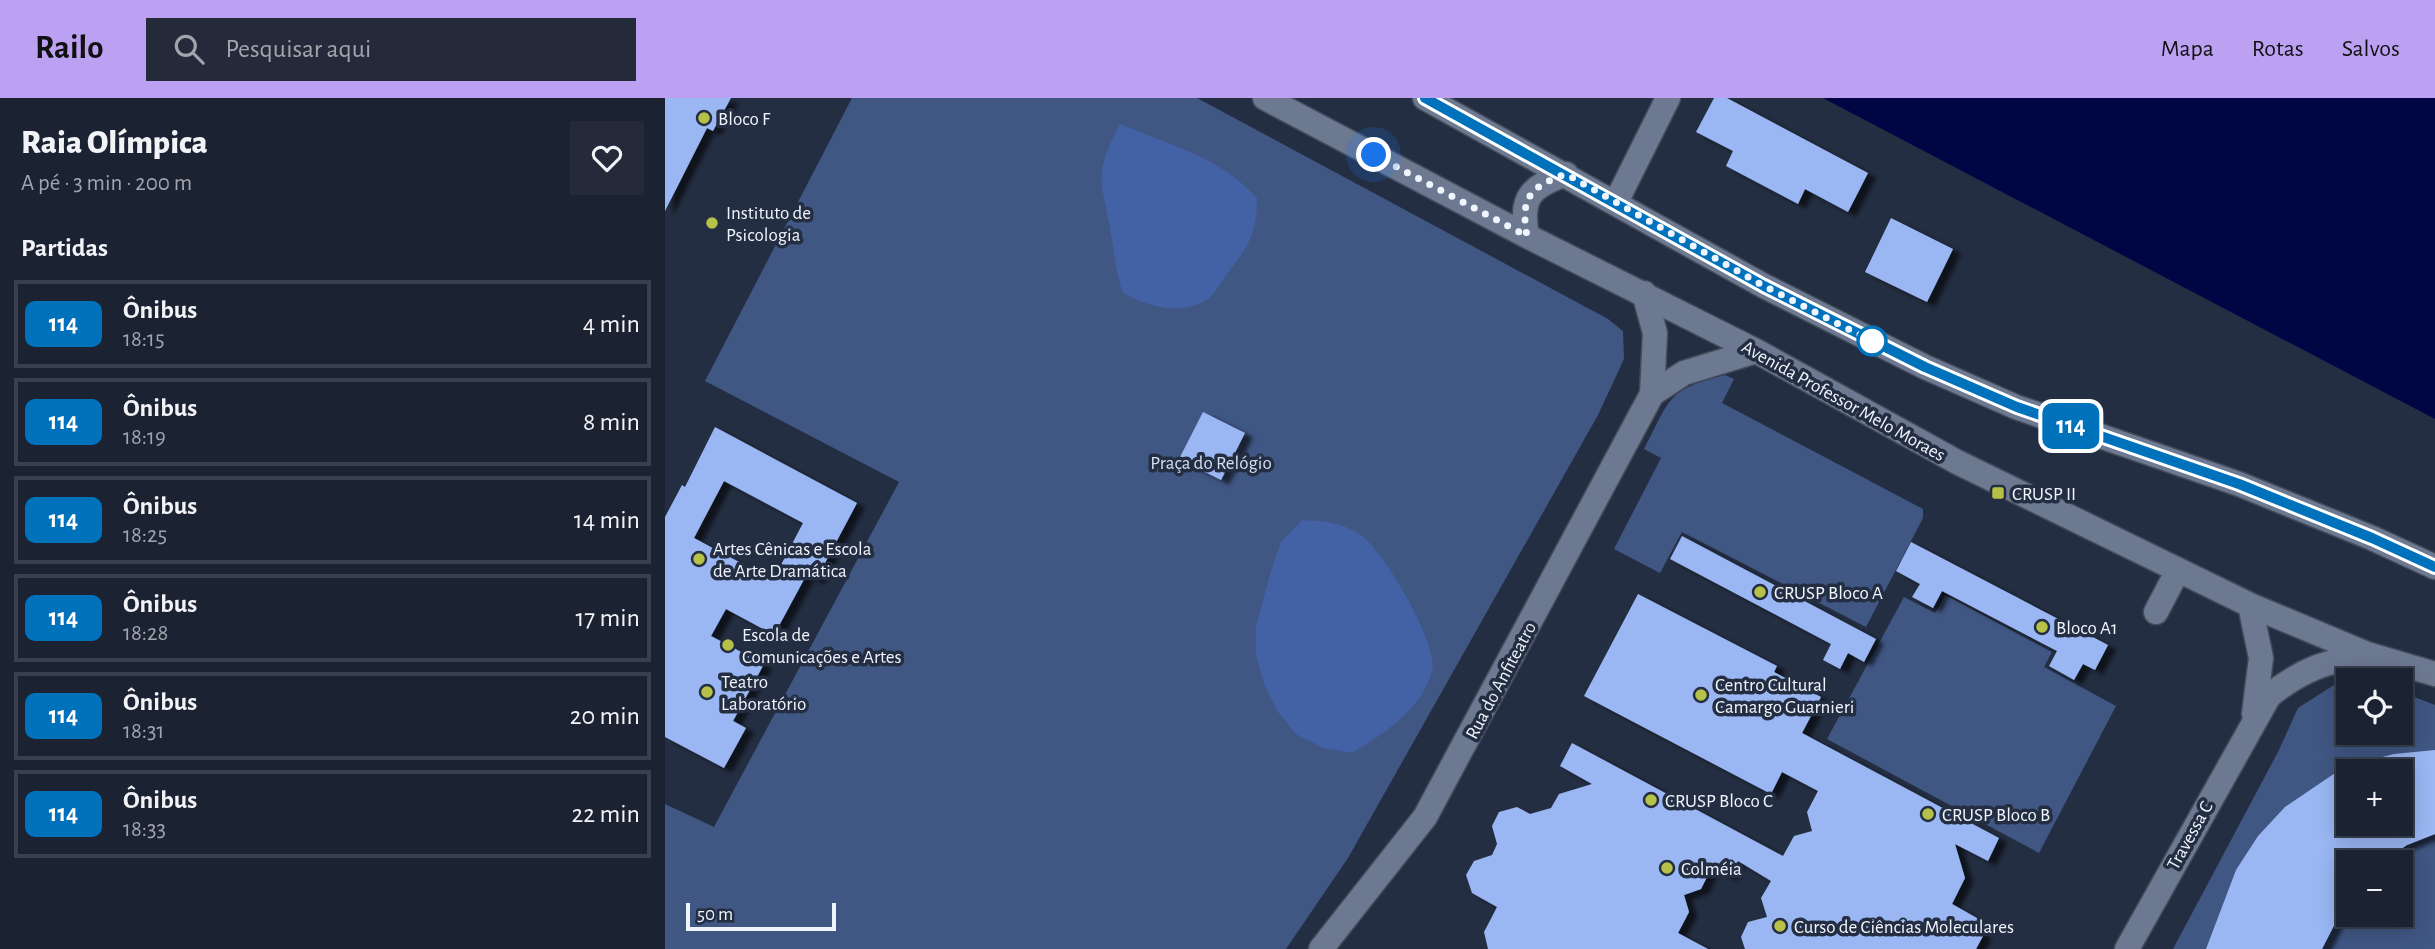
<!DOCTYPE html>
<html lang="pt">
<meta charset="utf-8">
<style>
:root{--surface:#1b2232;--page:#242a3a;--text:#f1f3f6;--muted:#a0a4ac;--line:#393f4d;--accent:#bca0f2}
body{margin:0;font-family:"Alegreya Sans",sans-serif;background:var(--page);color:var(--text);height:100vh;display:flex;flex-direction:column;font-size:26px;white-space:nowrap}
*{box-sizing:border-box;margin:0}
p{font-size:23px;color:var(--muted)}
.icon{flex:none;width:38px;height:38px;fill:none;stroke:currentColor;stroke-width:2;stroke-linecap:round;stroke-linejoin:round}
.map{position:relative;flex:1;overflow:hidden}
.sheet{display:flex;flex-direction:column;background:var(--surface);width:665px}
.sheet>*{flex:none}
.badge{padding:0 14px;border-radius:10px;font-size:24px;line-height:46px}
.buttons{position:absolute;left:1671px;top:570px;display:grid;gap:14px}
.buttons a{display:grid;place-items:center;width:77px;height:77px;border-radius:0px;background:var(--surface);box-shadow:0 4px 18px #0003,0 0 0 2px var(--line);font-size:35px}
.scale{position:absolute;left:21px;bottom:18px;width:150px;box-sizing:border-box;padding-left:7px;border:4px solid #f0f4fc;border-top:0;font-size:19px;line-height:24px;white-space:nowrap;color:#f0f4fc;-webkit-text-stroke:5px #242e42;paint-order:stroke}
.you{position:absolute;width:35px;height:35px;margin:-18px;border:5px solid #fff;border-radius:50%;background:#1a73e8;box-shadow:0 0 0 10px #1a73e833}
.map>.badge{position:absolute;translate:-50% -50%;box-shadow:0 0 0 4px #fff}
h2{padding:0 21px;font-size:26px;line-height:63px}
.round{display:grid;place-items:center;flex:none;width:74px;height:74px;border-radius:0px;background:var(--page)}
.summary{display:flex;align-items:center;justify-content:space-between;height:119px;padding:0 21px}
h1{font-size:33px;font-weight:800;line-height:52px}
ul{padding:0;list-style:none}
li{display:flex;align-items:center;gap:21px;height:88px;margin:0 14px 10px;padding:0 7px;border:4px solid var(--line);border-radius:0px}
li div{flex:1}
li b{display:block;font-size:26px}
li em{font-style:normal}
li .badge{min-width:77px;font-weight:700;text-align:center}
header{display:flex;align-items:center;gap:42px;box-sizing:border-box;height:98px;padding:0 35px;background:var(--accent);color:#111}
header strong{font-size:33px}
nav{display:flex;gap:38px;margin-inline-start:auto;font-size:24px}
.search{width:490px;height:63px;background:var(--page);display:flex;align-items:center;gap:18px;box-sizing:border-box;padding:0 24px;border-radius:0px;color:var(--muted);font-size:26px}
main{display:flex;flex:1;min-height:0}
.map>svg:first-child{display:block}
.green{fill:#405683;fill-rule:evenodd}
.forest{fill:#4361a5}
.water{fill:#000544}
.building{fill:#9ab7f3;fill-rule:evenodd;filter:url(#shadow)}
.lines{fill:none;stroke-linecap:round;stroke-linejoin:round}
.minor-casing{stroke:#434b5b;stroke-width:27}
.minor{stroke:#6d7991;stroke-width:24}
.line-casing{stroke:#fff;stroke-width:16}
.line{stroke:#0072bc;stroke-width:10}
.walk{stroke:#f0f4fc;stroke-width:7;stroke-dasharray:0 12.6}
.poi-dot{fill:#b6c148;stroke:#242e42;stroke-width:2.5}
.stop-dot{fill:#fff;stroke:#0072bc;stroke-width:3.5}
.labels{text-anchor:middle;stroke-width:7;stroke-linejoin:round;paint-order:stroke}
.poi-label{font-size:19px;fill:#f0f4fc;stroke:#242e42;text-anchor:start}
.street-label{font-size:19px;fill:#f0f4fc;stroke:#242e42}
.park-label{font-size:19px;fill:#d4def2;stroke:#242e42}
</style>
<header>
<strong>Railo</strong>
<div class="search"><svg class="icon" aria-label="search" viewBox="0 0 24 24"><circle cx="10" cy="10" r="6"/><path d="M15 15l6 6"/></svg>Pesquisar aqui</div>
<nav><a>Mapa</a><a>Rotas</a><a>Salvos</a></nav>
</header>
<main>
<section class="sheet">
<div class="summary"><div><h1>Raia Olímpica</h1><p>A pé · 3 min · 200 m</p></div><a class="round"><svg class="icon" aria-label="heart" viewBox="0 0 24 24"><path d="M12 20l-8-8c-3-5 5-10 8-4 3-6 11-1 8 4z"/></svg></a></div>
<h2>Partidas</h2>
<ul>
<li><span class="badge" style="background:#0072bc;color:#fff">114</span><div><b>Ônibus</b><p>18:15</p></div><em>4 min</em></li>
<li><span class="badge" style="background:#0072bc;color:#fff">114</span><div><b>Ônibus</b><p>18:19</p></div><em>8 min</em></li>
<li><span class="badge" style="background:#0072bc;color:#fff">114</span><div><b>Ônibus</b><p>18:25</p></div><em>14 min</em></li>
<li><span class="badge" style="background:#0072bc;color:#fff">114</span><div><b>Ônibus</b><p>18:28</p></div><em>17 min</em></li>
<li><span class="badge" style="background:#0072bc;color:#fff">114</span><div><b>Ônibus</b><p>18:31</p></div><em>20 min</em></li>
<li><span class="badge" style="background:#0072bc;color:#fff">114</span><div><b>Ônibus</b><p>18:33</p></div><em>22 min</em></li>
</ul>
</section>
<div class="map">
<svg width="1770" height="851" viewBox="0 0 1770 851">
<defs>
<filter id="shadow"><feDropShadow dx="8" dy="4.5" stdDeviation="2" flood-color="#0009"/></filter>
</defs>
<rect width="100%" height="100%" fill="#242e42"/>
<path class="green" d="M 187,0 L 532,0 L 943,221 L 958,233 L 959,261 L 933,317 L 683,760 L 621,851 L 0,851 L 0,706 L 49,729 L 234,384 L 40,283 Z
M 1060,277 L 1069,281 L 1057,305 L 1258,411 L 1258,420 L 1201,529 L 1017,434 L 995,475 L 949,451 L 996,360 L 979,351 C 1006,300 1001,292 1060,277 Z
M 1280,497 L 1387,554 L 1379,569 L 1451,608 L 1374,755 L 1162,641 L 1239,499 L 1270,515 Z
M 1669,587 L 1683,588 L 1684,635 L 1736,635 L 1736,594 L 1770,607 L 1770,851 L 1508,851 L 1613,654 L 1633,610 ZM 1684,674 L 1736,674 L 1736,726 L 1684,726 ZM 1684,765 L 1736,765 L 1736,817 L 1684,817 Z"/>
<path class="forest" d="M 455,26 C 505,47 555,59 592,100 C 592,134 585,147 564,173 C 557,182 549,198 540,203 C 513,218 482,208 458,195 C 449,170 451,160 446,136 C 437,82 427,79 455,26 Z
M 637,422 C 660,423 677,424 697,438 C 719,454 774,546 767,573 C 757,611 719,636 687,655 L 659,650 L 632,637 L 613,614 L 599,586 L 591,557 L 591,528 L 606,473 L 616,444 Z"/>
<path class="water" d="M 1158,0 L 1770,0 L 1770,321 Z"/>
<path class="building" d="M 0,0 L 66,0 L 48,33 L 42,30 L 0,113 Z
M 1049,0 L 1062,0 L 1203,75 L 1183,114 L 1140,91 L 1133,106 L 1061,68 L 1068,53 L 1031,34 Z
M 1226,120 L 1288,151 L 1262,204 L 1200,174 Z
M 538,314 L 580,335 L 556,382 L 514,361 Z
M 50,329 L 192,405 L 151,482 L 142,476 L 109,537 L 61,511 L 46,538 L 99,566 L 68,623 L 81,630 L 59,670 L 0,639 L 0,419 L 17,387 L 20,389 ZM 59,383 L 138,425 L 108,482 L 29,440 Z
M 1017,438 L 1211,541 L 1199,564 L 1183,555 L 1175,571 L 1158,562 L 1166,546 L 1005,461 Z
M 1246,444 L 1443,547 L 1430,572 L 1418,566 L 1409,582 L 1384,568 L 1392,553 L 1277,493 L 1268,510 L 1247,499 L 1255,486 L 1231,473 Z
M 973,496 L 1112,568 L 1109,574 L 1156,599 L 1137,635 L 1334,740 L 1323,763 L 1290,746 L 1300,780 L 1287,806 L 1312,820 L 1318,838 L 1311,851 L 1080,851 L 1076,839 L 1083,824 L 1102,819 L 1096,800 L 1106,783 L 1073,763 L 1064,779 L 1047,769 L 1036,791 L 1019,797 L 1024,814 L 1013,835 L 1043,851 L 823,851 L 819,834 L 832,809 L 807,795 L 801,777 L 809,763 L 827,757 L 832,746 L 827,728 L 834,714 L 852,709 L 865,716 L 886,710 L 894,696 L 927,686 L 895,668 L 907,645 L 1118,758 L 1129,738 L 1147,733 L 1142,714 L 1153,693 L 1117,674 L 1106,696 L 919,598 Z
M 1770,652 L 1770,736 L 1742,747 L 1715,765 L 1684,765 L 1684,798 L 1657,851 L 1541,851 L 1571,772 L 1593,738 L 1620,709 L 1679,669 L 1729,656 ZM 1684,674 L 1736,674 L 1736,726 L 1684,726 Z"/>
<g class="lines">
<g class="minor-casing">
<path id="minor" d="M 600,0 L 862,138 L 1091,253 L 1292,364 L 1585,507 L 1702,556 L 1770,576
M 760,0 L 1099,188 L 1260,269 L 1351,309 L 1574,386 L 1707,440 L 1770,469
M 951,104 L 1003,0
M 862,138 C 855,99 865,89 901,76
M 979,195 L 990,235 L 987,296
M 1585,507 L 1596,560 L 1589,616
M 1491,514 L 1513,472
M 656,851 L 760,719 L 987,296 L 1019,275 L 1091,253
M 1462,851 L 1604,598 C 1637,571 1661,564 1702,556"/>
</g>
<use href="#minor" class="minor"/>
</g>
<g class="lines">
<g class="line-casing">
<path id="line" d="M 760,0 L 1099,188 L 1260,269 L 1352,309 L 1574,386 L 1707,440 L 1770,469"/>
</g>
<use href="#line" class="line"/>
<path class="walk" d="M 709,57 L 862,138 C 855,99 865,89 901,76 L 1099,188 L 1207,243"/>
</g>
<g class="poi-dot">
<circle cx="39" cy="20" r="7"/>
<circle cx="47" cy="125" r="7"/>
<rect x="1326" y="388" width="14" height="14" rx="3.5"/>
<circle cx="34" cy="461" r="7"/>
<circle cx="1095" cy="494" r="7"/>
<circle cx="1377" cy="529" r="7"/>
<circle cx="63" cy="547" r="7"/>
<circle cx="42" cy="594" r="7"/>
<circle cx="1036" cy="597" r="7"/>
<circle cx="986" cy="702" r="7"/>
<circle cx="1263" cy="716" r="7"/>
<circle cx="1002" cy="770" r="7"/>
<circle cx="1115" cy="828" r="7"/>
</g>
<circle class="stop-dot" cx="1207" cy="243" r="14"/>
<g class="labels">
<g class="poi-label">
<text x="53" y="27">Bloco F</text>
<text x="61" y="121">Instituto de<tspan x="61" dy="22">Psicologia</tspan></text>
<text x="1347" y="402">CRUSP II</text>
<text x="48" y="457">Artes Cênicas e Escola<tspan x="48" dy="22">de Arte Dramática</tspan></text>
<text x="1109" y="501">CRUSP Bloco A</text>
<text x="1391" y="536">Bloco A1</text>
<text x="77" y="543">Escola de<tspan x="77" dy="22">Comunicações e Artes</tspan></text>
<text x="56" y="590">Teatro<tspan x="56" dy="22">Laboratório</tspan></text>
<text x="1050" y="593">Centro Cultural<tspan x="1050" dy="22">Camargo Guarnieri</tspan></text>
<text x="1000" y="709">CRUSP Bloco C</text>
<text x="1277" y="723">CRUSP Bloco B</text>
<text x="1016" y="777">Colméia</text>
<text x="1129" y="835">Curso de Ciências Moleculares</text>
</g>
<g class="street-label">
<text transform="translate(1179 302) rotate(29)" y="7">Avenida Professor Melo Moraes</text>
<text transform="translate(835 582) rotate(-62)" y="7">Rua do Anfiteatro</text>
<text transform="translate(1524 737) rotate(-61)" y="7">Travessa C</text>
</g>
<g class="park-label">
<text x="546" y="371">Praça do Relógio</text>
</g>
</g>
</svg>
<div class="buttons">
<a><svg class="icon" aria-label="locate" viewBox="0 0 24 24"><circle cx="12" cy="12" r="6"/><path d="M12 2v4M12 18v4M2 12h4M18 12h4"/></svg></a>
<a>+</a>
<a>−</a>
</div>
<div class="scale">50 m</div>
<div class="you" style="left:709px;top:57px"></div>
<b class="badge" style="left:1406px;top:328px;background:#0072bc;color:#fff">114</b>
</div>
</main>
